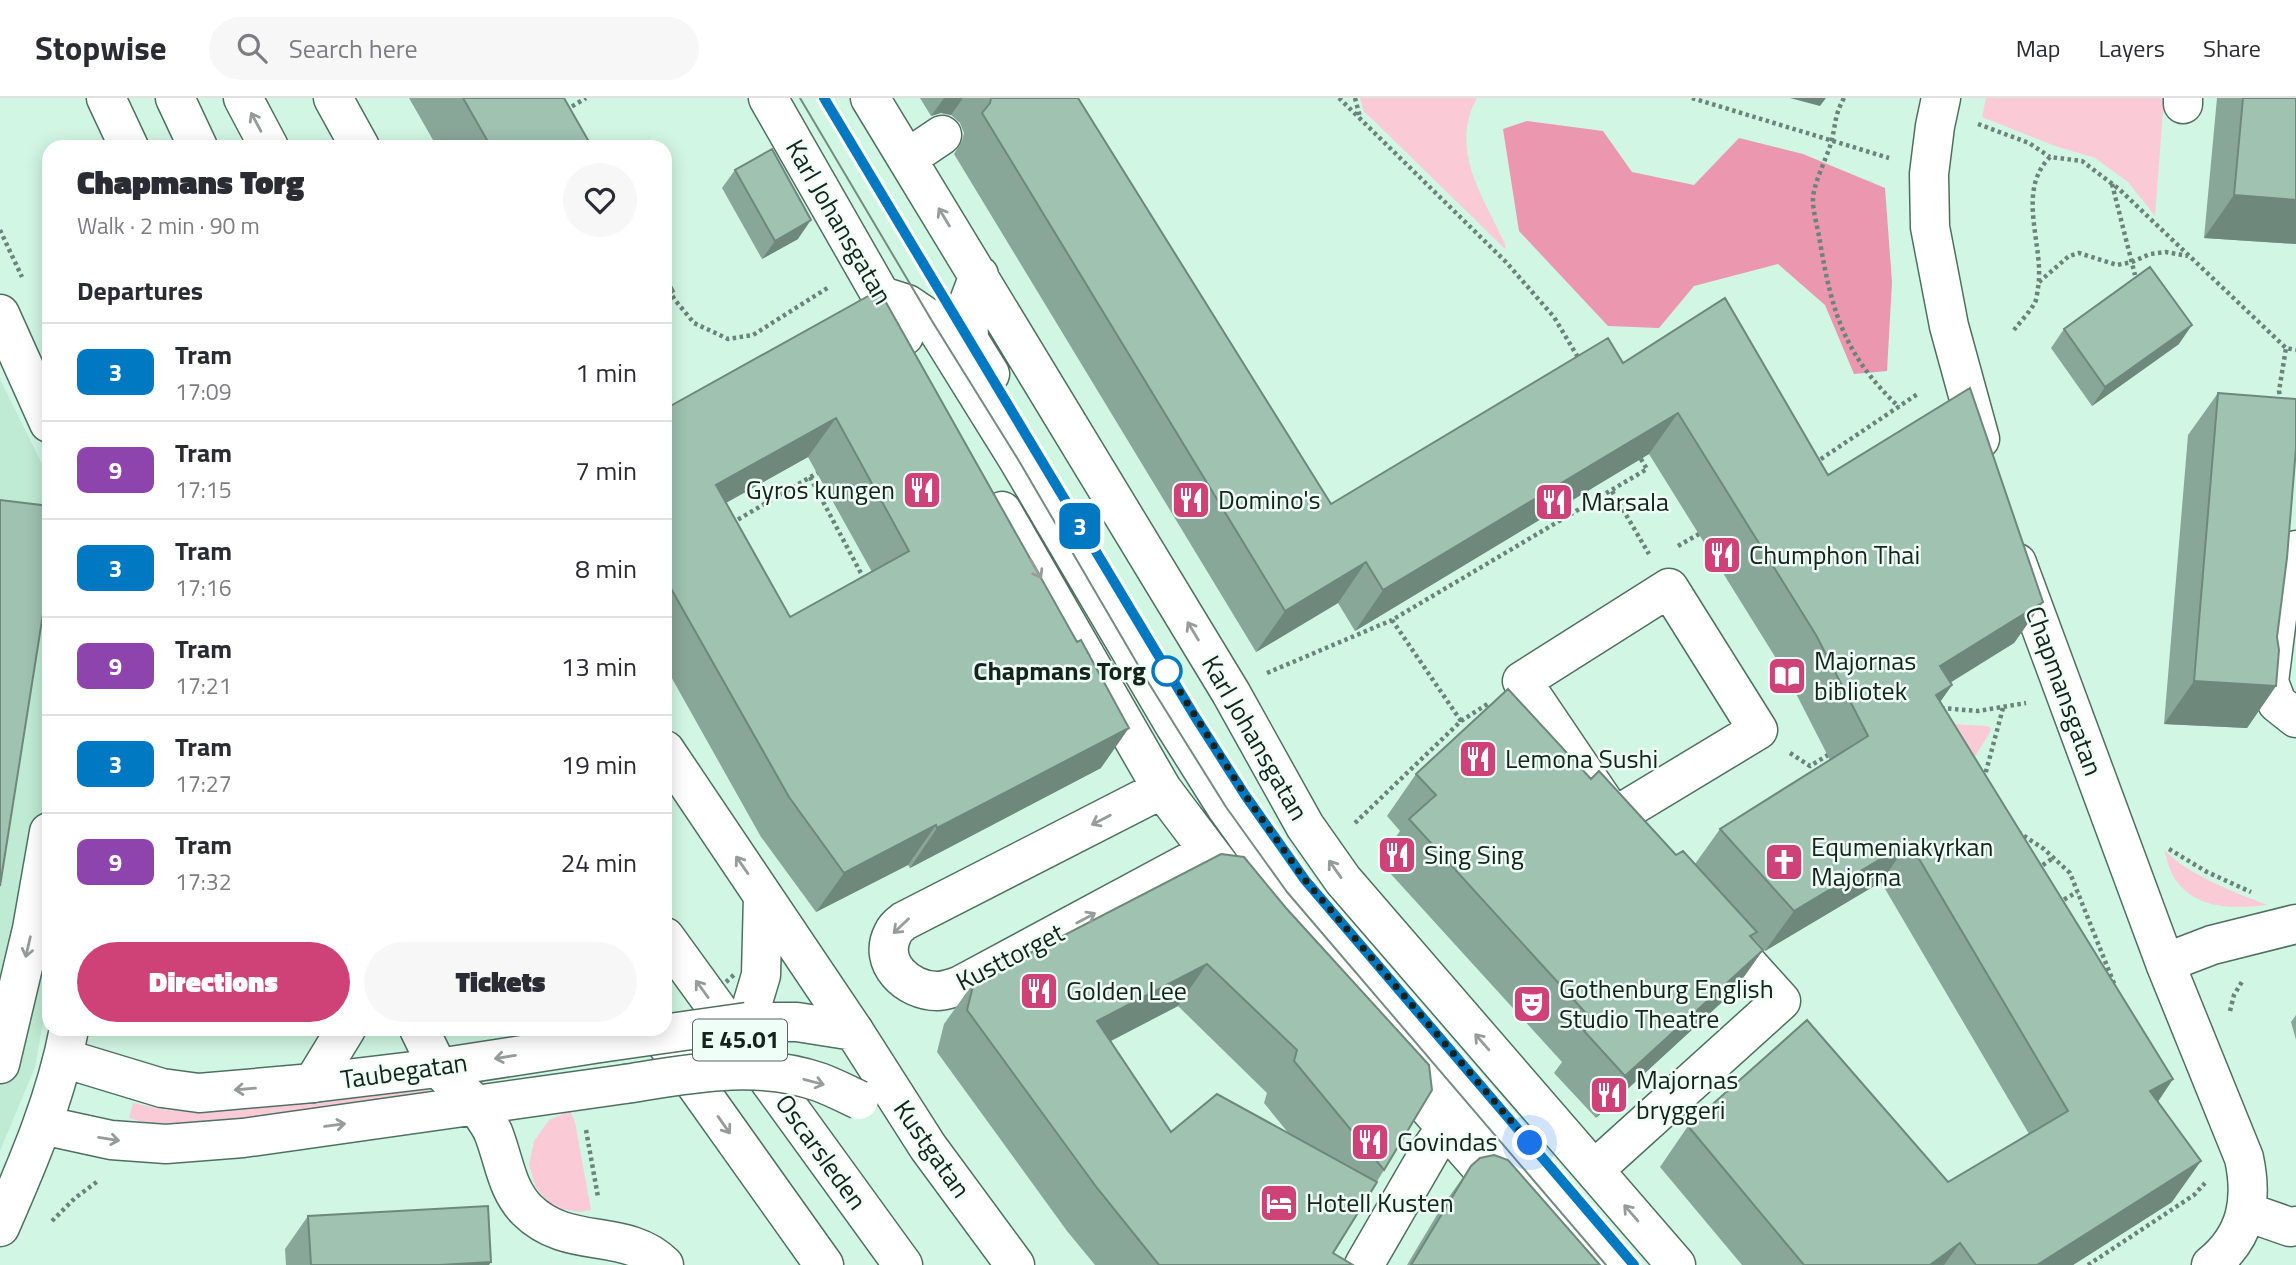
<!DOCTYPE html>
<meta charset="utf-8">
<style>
:root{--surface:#fff;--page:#f7f7f7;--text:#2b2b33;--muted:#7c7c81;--line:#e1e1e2;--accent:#ce4277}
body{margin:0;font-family:"Titillium Web",sans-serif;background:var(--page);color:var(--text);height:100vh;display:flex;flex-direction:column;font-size:26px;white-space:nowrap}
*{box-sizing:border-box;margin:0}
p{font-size:23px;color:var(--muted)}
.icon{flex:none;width:38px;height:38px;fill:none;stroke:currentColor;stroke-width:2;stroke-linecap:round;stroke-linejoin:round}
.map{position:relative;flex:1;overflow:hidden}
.side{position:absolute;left:42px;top:42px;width:630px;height:896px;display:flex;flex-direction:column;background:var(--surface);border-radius:21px;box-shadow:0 4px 18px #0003}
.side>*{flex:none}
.badge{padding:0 14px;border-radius:10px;font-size:24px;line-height:46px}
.you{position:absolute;width:35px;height:35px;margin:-18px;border:5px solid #fff;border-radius:50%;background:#1a73e8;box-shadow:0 0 0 10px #1a73e833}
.map>.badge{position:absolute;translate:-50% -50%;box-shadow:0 0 0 4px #fff}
h2{padding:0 35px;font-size:26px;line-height:63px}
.round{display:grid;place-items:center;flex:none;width:74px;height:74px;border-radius:37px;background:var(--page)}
.headline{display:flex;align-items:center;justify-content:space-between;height:119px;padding:0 35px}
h1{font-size:33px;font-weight:800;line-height:52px}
.primary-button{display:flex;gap:14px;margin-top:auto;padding:14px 35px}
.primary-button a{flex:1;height:80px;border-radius:42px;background:var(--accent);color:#fff;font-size:28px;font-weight:800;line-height:80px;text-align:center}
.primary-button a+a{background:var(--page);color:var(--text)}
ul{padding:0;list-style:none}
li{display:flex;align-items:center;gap:21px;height:98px;padding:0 35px;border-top:2px solid var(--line)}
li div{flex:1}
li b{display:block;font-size:26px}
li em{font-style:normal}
li .badge{min-width:77px;font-weight:700;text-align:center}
header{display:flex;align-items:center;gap:42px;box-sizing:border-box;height:98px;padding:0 35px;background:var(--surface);border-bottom:2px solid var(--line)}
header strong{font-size:33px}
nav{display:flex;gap:38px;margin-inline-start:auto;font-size:24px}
.search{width:490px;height:63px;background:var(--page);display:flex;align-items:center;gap:18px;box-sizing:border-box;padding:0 24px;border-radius:38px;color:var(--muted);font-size:26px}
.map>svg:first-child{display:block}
.built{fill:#bfead4}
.green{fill:#facbd7}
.forest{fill:#ea97af}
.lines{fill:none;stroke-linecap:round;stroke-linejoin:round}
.minor-casing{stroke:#4f7060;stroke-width:41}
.highway-casing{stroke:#4f7060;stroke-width:41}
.path{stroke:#6b8378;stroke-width:4.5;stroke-dasharray:3.5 3.5;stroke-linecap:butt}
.minor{stroke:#fff;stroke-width:38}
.highway{stroke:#fff;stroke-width:38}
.tram{stroke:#738c80;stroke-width:2}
.minor-bridge-casing{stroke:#4f7060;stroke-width:41;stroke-linecap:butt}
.path-bridge{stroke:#6b8378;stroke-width:4.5;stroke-dasharray:3.5 3.5;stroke-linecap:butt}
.minor-bridge{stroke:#fff;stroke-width:38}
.wall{fill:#89a798;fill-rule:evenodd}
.shaded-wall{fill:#6f887c}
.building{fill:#9fc2b1;stroke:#6f887c;stroke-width:2;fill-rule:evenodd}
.oneway{stroke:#969c99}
.line-casing{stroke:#fff;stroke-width:16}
.line{stroke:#0079c2;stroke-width:10}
.walk{stroke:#15231d;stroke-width:7;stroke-dasharray:0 12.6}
.stop-dot{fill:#fff;stroke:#0079c2;stroke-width:3.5}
.labels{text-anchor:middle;stroke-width:5;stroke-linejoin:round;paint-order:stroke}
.shield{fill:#effef6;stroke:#56655e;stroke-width:2}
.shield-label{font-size:24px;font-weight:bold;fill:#15231d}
.street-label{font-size:26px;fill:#15231d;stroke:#effef6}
.poi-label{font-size:26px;fill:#15231d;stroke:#effef6;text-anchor:start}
.stop-label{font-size:26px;font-weight:bold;fill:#15231d;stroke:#effef6;text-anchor:end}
</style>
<header>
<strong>Stopwise</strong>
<div class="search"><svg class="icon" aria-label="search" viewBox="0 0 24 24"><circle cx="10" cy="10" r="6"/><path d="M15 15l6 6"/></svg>Search here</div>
<nav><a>Map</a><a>Layers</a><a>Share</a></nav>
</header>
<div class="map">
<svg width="2296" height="1167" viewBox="0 0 2296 1167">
<rect width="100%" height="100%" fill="#d2f6e4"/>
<path class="built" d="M 0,281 L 49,380 L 49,892 L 35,969 L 0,1053 Z"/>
<path class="green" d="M 1360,0 L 1477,0 C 1448,53 1485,101 1506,148 L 1505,151 L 1371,20 L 1364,14 Z
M 1986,0 L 2164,0 L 2155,118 L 2128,84 L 2095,60 L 2055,48 L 1982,19 Z
M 1935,625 L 1987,628 L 1991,630 L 1990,634 L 1973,662 Z
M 2164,752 C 2192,779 2232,793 2267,807 C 2232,811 2194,812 2173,778 C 2169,771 2167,760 2164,752 Z
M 429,987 L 427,996 L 267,1019 L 172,1029 L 150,1026 L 129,1020 L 133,1005 L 167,1012 L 189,1013 Z
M 570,1013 L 575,1024 L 591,1112 L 579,1114 L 553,1109 L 536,1090 L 529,1067 L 534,1043 L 549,1022 Z"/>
<path class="forest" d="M 1527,23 L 1603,33 L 1632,74 L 1694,87 L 1739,40 L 1803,56 L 1885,90 L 1892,184 L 1887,273 L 1854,276 L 1825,207 L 1778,166 L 1694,188 L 1659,230 L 1608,228 L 1519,133 L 1503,31 Z"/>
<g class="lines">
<g class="minor-casing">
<path id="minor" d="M 333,0 L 360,49
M 768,0 L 904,238
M 870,0 L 1231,595 L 1305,728 L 1343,782 L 1676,1167
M 1941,0 L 1935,28 L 1929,76 L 1930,129 L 1949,228 L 1980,341
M 2183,6 L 2183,0
M 908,60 L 942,37
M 979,177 L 968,206 L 969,242 L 990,276
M 882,198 L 907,206 L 932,223 L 1019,363 L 1175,628 L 1226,709 L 1287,794 L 1606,1167
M 0,216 L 49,325
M 1002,413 L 1162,691 L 1244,800
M 2296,452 L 2283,472 L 2269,584 L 2277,605 L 2296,620
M 2017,465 L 2165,865 L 2244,1060 C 2253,1102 2247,1138 2211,1167
M 1669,490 L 1758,632 L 1614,719 L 1522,583 Z
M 1162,691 L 904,823 C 900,826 895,830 893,835 C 877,865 908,893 937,893 C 944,893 952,890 959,888 L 1208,754
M 2165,865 L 2212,847 L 2296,826
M 747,924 L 797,924 L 854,933 L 928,1049 L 1015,1167
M 63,960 L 162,990 L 199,995 L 313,985 L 438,970 L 600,945
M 0,966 L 32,831 L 49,734
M 1390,966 L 1567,1167
M 476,1007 C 482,1016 489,1025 493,1034 C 504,1061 506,1091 527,1112 C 568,1153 626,1129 664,1167
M 42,1027 L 111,1042 L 166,1046 L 243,1040 L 625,986
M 1594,1072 L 1781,903 L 1715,830
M 2247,1114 L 2290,1129 L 2296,1128
M 0,1129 C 28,1065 56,1000 69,931
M 1364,1167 L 1431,1051 L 1447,1028"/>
</g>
<g class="highway-casing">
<path id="highway" d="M 106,0 L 129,49
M 175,0 L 198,49
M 243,0 L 269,49
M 665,652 L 854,933
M 665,839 L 903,1167
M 747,924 L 761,877 L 763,798
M 419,931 L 438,970 L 476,1007
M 656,931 L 824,1167
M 313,985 L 346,931"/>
</g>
<path class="path" d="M 1339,0 L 1506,164 L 1554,219 L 1579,261
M 1355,0 L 1360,19
M 1692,0 L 1889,60
M 1844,0 C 1834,18 1836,27 1831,45 C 1826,62 1813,86 1813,102 C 1813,115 1818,130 1820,144 C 1832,215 1845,258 1899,309
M 566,12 L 586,0
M 1978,26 L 2029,45 L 2050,59
M 2112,86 L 2135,177
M 0,132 L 22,179
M 2039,184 L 2069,158 L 2079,155 L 2117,167 L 2132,164 L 2150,156 L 2166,154 L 2188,158
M 665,186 L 675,202 L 694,225 L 728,241 L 753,237 L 829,189
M 2014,232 C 2020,224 2029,215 2034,206 C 2037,202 2037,195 2038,190 C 2045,148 2015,94 2050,59 L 2082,63 L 2119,91 L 2286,250 L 2296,252
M 2281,303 L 2279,293 L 2286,250
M 1815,365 L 1919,295
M 810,379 L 864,481
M 1612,393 L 1649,456
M 732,425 L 819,374
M 1678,448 L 1699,436
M 1267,575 L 1392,522
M 1941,610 L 1978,613 L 2026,605
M 1461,623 L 1392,522 L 1647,371 L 1639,358
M 1790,655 L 1810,668 L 1828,657
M 1984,681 L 2003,610
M 1355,725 L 1461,623 L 1489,605
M 2018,734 L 2044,751 L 2070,775 L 2115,888
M 2169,751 L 2207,774 L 2251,794
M 2037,771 L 2053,760
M 2058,805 L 2077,794
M 2230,913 L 2234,897 L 2243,882
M 586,1032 L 598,1099
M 52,1123 L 75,1100 L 98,1083
M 2088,1167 L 2194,1097 L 2205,1085"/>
<use href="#minor" class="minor"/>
<use href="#highway" class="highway"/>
<path class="tram" d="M 800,0 L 932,223 L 1019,363 L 1148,584 L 1226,709 L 1287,794 L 1606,1167
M 824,0 L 1194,617 L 1245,697 L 1305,782 L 1634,1167"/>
<g class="minor-bridge-casing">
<path id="minor-bridge" d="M 600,945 L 747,924
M 625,986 C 689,976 756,962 819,984 C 833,989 846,996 859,1002"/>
</g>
<path class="path-bridge" d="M 726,884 L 736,875"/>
<use href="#minor-bridge" class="minor-bridge"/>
</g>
<path class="wall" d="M 409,0 L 564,0 L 592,49 L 437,49 Z
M 920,0 L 1078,0 L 1331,406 L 1623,265 L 1828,377 L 2043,504 L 2014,545 L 1950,585 L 1952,587 L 1940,604 L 2173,981 L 2158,1004 L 2172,1104 L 2073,1167 L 1742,1167 L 1660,1069 L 1688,1028 L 1948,1084 L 2029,1036 L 1881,784 L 1765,853 L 1753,839 L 1763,852 L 1733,894 L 1596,1020 L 1554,975 L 1562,964 L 1379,763 L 1400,733 L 1387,718 L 1416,676 L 1591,681 L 1676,757 L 1695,766 L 1720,731 L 1830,662 L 1787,578 L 1649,356 L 1355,533 L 1338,505 L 1256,554 L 954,56 L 962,43 L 964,35 L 960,25 L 951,17 L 941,15 L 931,18 Z
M 2217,0 L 2296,0 L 2296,146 L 2204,140 Z
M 735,72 L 798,141 L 762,161 L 722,90 Z
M 879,192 L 1101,670 L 910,770 L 908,767 L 816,814 L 761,739 L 665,568 L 665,311 ZM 808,359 L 872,474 L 790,519 L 726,405 Z
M 2064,231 L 2179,246 L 2092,308 L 2051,250 Z
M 2218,295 L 2277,539 L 2276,588 L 2247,630 L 2164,626 L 2188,337 Z
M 1221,756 L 1384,1072 L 1333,1155 L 1353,1167 L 1095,1167 L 1067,1133 L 937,954 L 944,926 L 974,884 ZM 1178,908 L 1267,995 L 1264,1005 L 1290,1037 L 1171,1034 L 1111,943 Z
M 2296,917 L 2296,942 L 2291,924 Z
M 1471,1068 L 1600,1167 L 1407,1167 L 1441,1110 Z
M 308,1118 L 489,1167 L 286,1167 L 285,1151 Z"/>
<path class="shaded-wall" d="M 944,0 L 963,0 L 951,17 L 941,15 L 931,18 Z
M 1790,0 L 1826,0 L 1820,8 Z
M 2234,97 L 2296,102 L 2296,146 L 2204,140 Z
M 811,122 L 798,141 L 762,161 L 775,143 Z
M 674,193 L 665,206 L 665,198 Z
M 2192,227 L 2179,246 L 2092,308 L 2105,289 Z
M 1678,315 L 1649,356 L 1355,533 L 1383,492 Z
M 836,320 L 808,359 L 688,426 L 716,387 Z
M 1366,464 L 1338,505 L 1256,554 L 1285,513 Z
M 2043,504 L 2014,545 L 1912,608 L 1940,568 Z
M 2194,583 L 2276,588 L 2247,630 L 2164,626 Z
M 1952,587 L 1923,628 L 1936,597 Z
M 1129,630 L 1101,670 L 910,770 L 937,730 Z
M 936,727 L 908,767 L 816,814 L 844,775 Z
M 1909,744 L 1881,784 L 1765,853 L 1794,813 Z
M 1763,852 L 1733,894 L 1596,1020 L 1625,978 Z
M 1207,866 L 1178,908 L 1068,965 L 1097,923 Z
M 2173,981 L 2145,1022 L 2150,993 Z
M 2201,1063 L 2172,1104 L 2073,1167 L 2037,1167 Z
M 1960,1145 L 1944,1167 L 1930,1167 Z
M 491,1164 L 489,1167 L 440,1167 Z"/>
<path class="building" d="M 463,0 L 564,0 L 592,49 L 491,49 Z
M 991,0 L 1078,0 L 1331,406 L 1608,240 L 1623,265 L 1725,200 L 1828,377 L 1970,290 L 2043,504 L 1940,568 L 1952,587 L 1936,597 L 2173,981 L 2150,993 L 2201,1063 L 2037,1167 L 1976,1167 L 1960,1145 L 1930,1167 L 1804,1167 L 1688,1028 L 1807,922 L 1948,1084 L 2068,1013 L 1909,744 L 1794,813 L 1720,731 L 1868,638 L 1816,537 L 1678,315 L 1383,492 L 1366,464 L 1285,513 L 982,15 L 990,5 Z
M 2243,0 L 2296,0 L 2296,102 L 2234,97 Z
M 772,51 L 811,122 L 775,143 L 735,72 Z
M 2150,169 L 2192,227 L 2105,289 L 2064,231 Z
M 665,177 L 674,193 L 665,198 Z
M 879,192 L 1077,544 L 1081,542 L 1129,630 L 937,730 L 936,727 L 844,775 L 789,699 L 665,480 L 665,311 ZM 836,320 L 909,453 L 790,519 L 716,387 Z
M 2218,295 L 2296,301 L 2296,350 L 2287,460 L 2277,539 L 2279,552 L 2276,588 L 2194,583 Z
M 0,402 L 49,408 L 49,478 L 0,788 Z
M 1508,591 L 1591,681 L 1599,673 L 1676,757 L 1683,753 L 1757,834 L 1750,838 L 1763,852 L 1625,978 L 1584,933 L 1594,924 L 1409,721 L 1436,697 L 1416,676 Z
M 1221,756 L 1244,759 L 1286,810 L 1429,967 L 1432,992 L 1384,1072 L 1294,963 L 1297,952 L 1207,866 L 1097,923 L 1171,1034 L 1217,996 L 1377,1084 L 1333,1155 L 1353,1167 L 1159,1167 L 1097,1090 L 967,912 L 974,884 Z
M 1494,1057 L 1508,1062 L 1600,1167 L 1411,1167 L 1471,1068 L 1480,1060 Z
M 488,1108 L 491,1164 L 440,1167 L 311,1167 L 308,1118 Z"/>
<defs><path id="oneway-shaft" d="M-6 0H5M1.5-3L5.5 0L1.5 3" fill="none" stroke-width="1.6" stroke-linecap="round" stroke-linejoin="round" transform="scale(1.75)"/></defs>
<g class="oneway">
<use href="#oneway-shaft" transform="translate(256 24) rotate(-118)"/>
<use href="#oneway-shaft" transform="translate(944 119) rotate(-121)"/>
<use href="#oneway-shaft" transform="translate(1036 471) rotate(60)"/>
<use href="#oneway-shaft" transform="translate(1193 533) rotate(-121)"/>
<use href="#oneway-shaft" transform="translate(1101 722) rotate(153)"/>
<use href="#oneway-shaft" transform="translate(742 767) rotate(-125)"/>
<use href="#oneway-shaft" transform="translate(1335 771) rotate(-125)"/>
<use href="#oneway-shaft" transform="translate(1086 820) rotate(-28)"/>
<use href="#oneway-shaft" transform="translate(901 828) rotate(136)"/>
<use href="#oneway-shaft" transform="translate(28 849) rotate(103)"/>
<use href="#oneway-shaft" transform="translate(702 891) rotate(-126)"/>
<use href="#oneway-shaft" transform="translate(1482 944) rotate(-131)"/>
<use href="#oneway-shaft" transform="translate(505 959) rotate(171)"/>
<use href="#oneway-shaft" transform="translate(814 984) rotate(15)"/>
<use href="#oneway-shaft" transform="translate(245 991) rotate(175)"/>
<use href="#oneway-shaft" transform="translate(335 1027) rotate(-8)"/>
<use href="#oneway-shaft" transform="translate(724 1027) rotate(55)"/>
<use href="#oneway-shaft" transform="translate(109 1041) rotate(9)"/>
<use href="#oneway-shaft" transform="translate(1631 1115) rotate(-131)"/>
</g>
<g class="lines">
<g class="line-casing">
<path id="line" d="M 824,0 L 1194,617 L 1245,697 L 1305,782 L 1634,1167"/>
</g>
<use href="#line" class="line"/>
<path class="walk" d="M 1167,573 L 1245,697 L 1305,782 L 1530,1045"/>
</g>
<defs>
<g id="restaurant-square" transform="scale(2.0125)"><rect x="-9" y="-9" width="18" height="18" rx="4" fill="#ce4277" stroke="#effef6"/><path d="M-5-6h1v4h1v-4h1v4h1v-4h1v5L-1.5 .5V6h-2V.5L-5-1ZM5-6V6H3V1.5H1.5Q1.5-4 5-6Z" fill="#fff"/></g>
<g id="library-square" transform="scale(2.0125)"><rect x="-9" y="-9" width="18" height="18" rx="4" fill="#ce4277" stroke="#effef6"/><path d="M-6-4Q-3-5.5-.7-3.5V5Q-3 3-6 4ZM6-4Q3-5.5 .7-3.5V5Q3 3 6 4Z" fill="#fff"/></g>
<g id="church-square" transform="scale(2.0125)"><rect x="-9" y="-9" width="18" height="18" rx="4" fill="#ce4277" stroke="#effef6"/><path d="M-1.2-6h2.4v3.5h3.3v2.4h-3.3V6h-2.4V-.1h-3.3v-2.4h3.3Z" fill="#fff"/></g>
<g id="theatre-square" transform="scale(2.0125)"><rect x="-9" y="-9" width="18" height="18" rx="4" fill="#ce4277" stroke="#effef6"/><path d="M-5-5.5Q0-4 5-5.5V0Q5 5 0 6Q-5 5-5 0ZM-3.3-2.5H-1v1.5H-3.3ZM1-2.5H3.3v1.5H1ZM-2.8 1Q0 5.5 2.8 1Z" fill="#fff"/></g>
<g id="hotel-square" transform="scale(2.0125)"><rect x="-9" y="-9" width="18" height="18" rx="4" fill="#ce4277" stroke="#effef6"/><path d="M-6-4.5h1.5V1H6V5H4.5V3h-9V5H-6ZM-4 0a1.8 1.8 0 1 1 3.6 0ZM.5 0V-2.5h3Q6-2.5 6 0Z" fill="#fff"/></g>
</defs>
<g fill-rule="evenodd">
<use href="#restaurant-square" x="922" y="392"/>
<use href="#restaurant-square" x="1191" y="402"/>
<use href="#restaurant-square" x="1554" y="404"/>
<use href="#restaurant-square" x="1722" y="457"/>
<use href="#library-square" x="1787" y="578"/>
<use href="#restaurant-square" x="1478" y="661"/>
<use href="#restaurant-square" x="1397" y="757"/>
<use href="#church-square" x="1784" y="764"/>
<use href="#restaurant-square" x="1039" y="893"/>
<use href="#theatre-square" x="1532" y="906"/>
<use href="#restaurant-square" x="1609" y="997"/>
<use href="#restaurant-square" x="1370" y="1044"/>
<use href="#hotel-square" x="1279" y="1105"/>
</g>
<circle class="stop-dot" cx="1167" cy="573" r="14"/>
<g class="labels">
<rect class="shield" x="693" y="921.5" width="94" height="41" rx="5"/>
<g class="shield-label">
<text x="740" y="950">E 45.01</text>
</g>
<g class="street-label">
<text transform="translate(839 124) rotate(60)" y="9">Karl Johansgatan</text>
<text transform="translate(2064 593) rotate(70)" y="9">Chapmansgatan</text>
<text transform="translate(1255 640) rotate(60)" y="9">Karl Johansgatan</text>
<text transform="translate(1010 859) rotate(-27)" y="9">Kusttorget</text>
<text transform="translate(404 973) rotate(-8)" y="9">Taubegatan</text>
<text transform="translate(932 1051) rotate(55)" y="9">Kustgatan</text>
<text transform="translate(821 1054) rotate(54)" y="9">Oscarsleden</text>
</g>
<g class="poi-label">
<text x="895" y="401" text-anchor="end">Gyros kungen</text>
<text x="1218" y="411">Domino's</text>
<text x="1581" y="413">Marsala</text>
<text x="1749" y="466">Chumphon Thai</text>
<text x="1814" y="572">Majornas<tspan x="1814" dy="30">bibliotek</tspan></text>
<text x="1505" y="670">Lemona Sushi</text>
<text x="1811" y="758">Equmeniakyrkan<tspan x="1811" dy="30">Majorna</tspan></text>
<text x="1424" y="766">Sing Sing</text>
<text x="1559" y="900">Gothenburg English<tspan x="1559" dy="30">Studio Theatre</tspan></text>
<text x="1066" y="902">Golden Lee</text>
<text x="1636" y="991">Majornas<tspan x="1636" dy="30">bryggeri</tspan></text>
<text x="1397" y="1053">Govindas</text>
<text x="1306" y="1114">Hotell Kusten</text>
</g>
<g class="stop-label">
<text x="1146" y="582">Chapmans Torg</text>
</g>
</g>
</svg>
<div class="you" style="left:1530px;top:1045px"></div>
<b class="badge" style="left:1080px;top:428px;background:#0079c2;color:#fff">3</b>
<section class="side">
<div class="headline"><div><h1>Chapmans Torg</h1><p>Walk · 2 min · 90 m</p></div><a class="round"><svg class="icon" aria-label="heart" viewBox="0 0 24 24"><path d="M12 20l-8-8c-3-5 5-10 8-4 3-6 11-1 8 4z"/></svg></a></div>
<h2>Departures</h2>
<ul>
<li><span class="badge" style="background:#0079c2;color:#fff">3</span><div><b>Tram</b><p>17:09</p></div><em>1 min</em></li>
<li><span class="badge" style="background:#8e44ad;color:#fff">9</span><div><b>Tram</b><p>17:15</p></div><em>7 min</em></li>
<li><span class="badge" style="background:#0079c2;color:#fff">3</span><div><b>Tram</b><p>17:16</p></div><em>8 min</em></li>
<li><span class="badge" style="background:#8e44ad;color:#fff">9</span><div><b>Tram</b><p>17:21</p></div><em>13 min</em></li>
<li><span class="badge" style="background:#0079c2;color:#fff">3</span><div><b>Tram</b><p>17:27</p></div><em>19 min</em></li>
<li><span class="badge" style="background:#8e44ad;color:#fff">9</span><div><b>Tram</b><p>17:32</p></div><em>24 min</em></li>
</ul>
<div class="primary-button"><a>Directions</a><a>Tickets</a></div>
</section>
</div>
